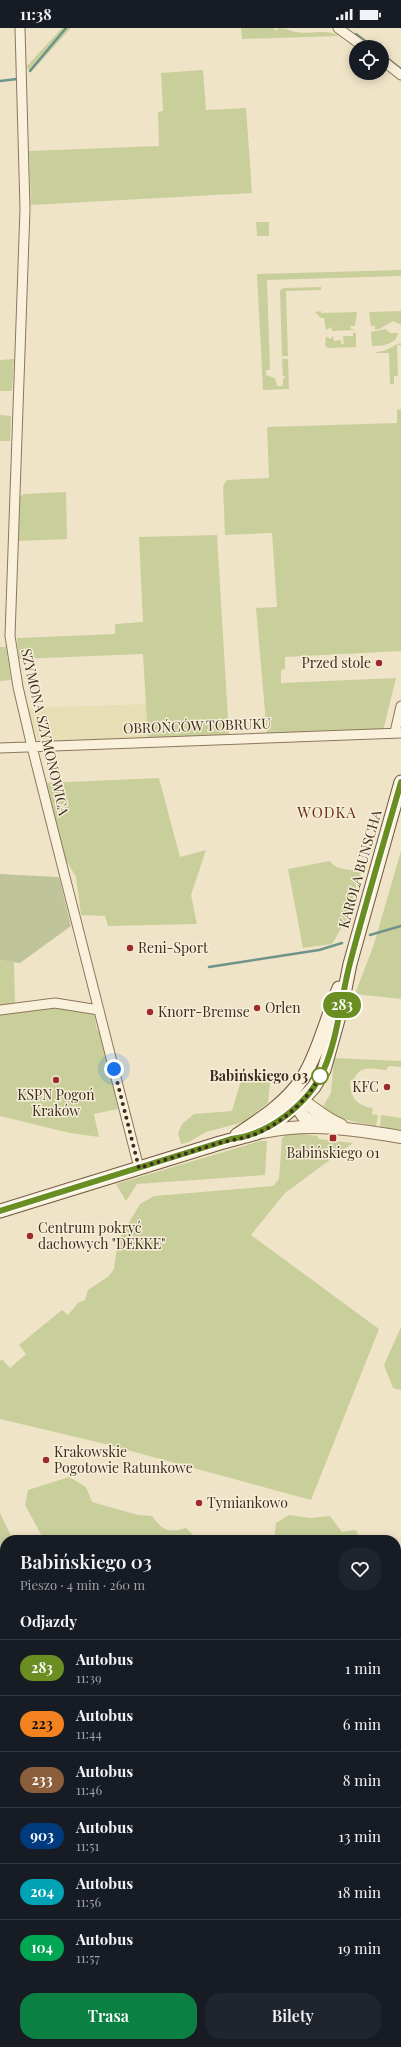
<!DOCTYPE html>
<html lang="pl">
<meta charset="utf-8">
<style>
:root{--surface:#171b24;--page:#20242c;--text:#f1f3f6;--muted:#9ea1a6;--line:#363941;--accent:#0b8043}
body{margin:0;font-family:"Playfair Display",serif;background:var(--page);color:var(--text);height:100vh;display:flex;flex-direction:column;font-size:15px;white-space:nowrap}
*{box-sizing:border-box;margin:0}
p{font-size:13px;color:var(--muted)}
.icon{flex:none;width:22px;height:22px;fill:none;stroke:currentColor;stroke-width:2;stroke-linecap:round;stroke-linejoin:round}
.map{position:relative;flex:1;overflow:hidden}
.side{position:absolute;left:0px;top:1507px;width:401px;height:512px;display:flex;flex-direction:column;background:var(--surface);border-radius:16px 16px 0 0;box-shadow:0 2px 10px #0003}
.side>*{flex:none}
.badge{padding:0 8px;border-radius:13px;font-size:14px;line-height:26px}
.tools{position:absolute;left:349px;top:12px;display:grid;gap:8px}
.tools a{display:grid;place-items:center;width:40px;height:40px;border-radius:50%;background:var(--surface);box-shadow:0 2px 10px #0003;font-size:20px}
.you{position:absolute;width:20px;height:20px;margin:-10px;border:3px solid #fff;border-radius:50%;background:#1a73e8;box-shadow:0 0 0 6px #1a73e833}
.map>.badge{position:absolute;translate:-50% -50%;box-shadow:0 0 0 2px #fff}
h2{padding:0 20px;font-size:15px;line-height:36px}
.round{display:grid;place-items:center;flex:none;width:42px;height:42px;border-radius:16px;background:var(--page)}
.summary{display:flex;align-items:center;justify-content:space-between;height:68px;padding:0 20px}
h1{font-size:19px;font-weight:600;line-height:30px}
.cta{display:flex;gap:8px;margin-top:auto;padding:8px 20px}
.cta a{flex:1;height:46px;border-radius:16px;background:var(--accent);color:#fff;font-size:16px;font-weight:600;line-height:46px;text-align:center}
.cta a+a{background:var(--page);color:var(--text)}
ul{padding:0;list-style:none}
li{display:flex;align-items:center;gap:12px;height:56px;padding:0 20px;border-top:1px solid var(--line)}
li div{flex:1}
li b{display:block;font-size:15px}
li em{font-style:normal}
li .badge{min-width:44px;font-weight:700;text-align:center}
.status{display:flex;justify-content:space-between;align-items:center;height:28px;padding:0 20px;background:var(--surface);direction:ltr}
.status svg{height:11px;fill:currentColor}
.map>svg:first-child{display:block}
.farmland{fill:#e6deb5}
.green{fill:#c9cf9b}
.cemetery{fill:#bfc49a}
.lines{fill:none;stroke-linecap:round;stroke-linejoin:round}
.stream{stroke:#6f938a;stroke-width:2.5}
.minor-casing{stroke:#8d765c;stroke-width:11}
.tertiary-casing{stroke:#8d765c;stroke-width:14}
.secondary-casing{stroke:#6f573f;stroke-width:15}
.minor{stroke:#faf1dc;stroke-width:9}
.tertiary{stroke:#faf1dc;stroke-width:12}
.secondary{stroke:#faf1dc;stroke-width:13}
.line-casing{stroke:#fff;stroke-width:9}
.line{stroke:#6b8e23;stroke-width:6}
.walk{stroke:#3d2e20;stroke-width:4;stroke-dasharray:0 7.2}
.poi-dot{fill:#9e2a2b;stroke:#f7eed8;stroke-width:1.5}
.stop-dot{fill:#fff;stroke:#6b8e23;stroke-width:2}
.labels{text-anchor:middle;stroke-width:3;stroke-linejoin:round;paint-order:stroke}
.poi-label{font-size:14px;fill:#3d2e20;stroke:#f7eed8;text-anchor:start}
.street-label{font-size:14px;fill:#3d2e20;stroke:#f7eed8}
.stop-label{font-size:14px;font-weight:bold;fill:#3d2e20;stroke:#f7eed8;text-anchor:end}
.neighbourhood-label{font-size:15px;letter-spacing:1px;fill:#6b2e1e;stroke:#f7eed8}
</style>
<div class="status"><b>11:38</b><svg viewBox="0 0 49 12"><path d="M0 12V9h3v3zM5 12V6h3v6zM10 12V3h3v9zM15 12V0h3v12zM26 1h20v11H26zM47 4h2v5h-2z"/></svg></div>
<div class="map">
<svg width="401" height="2019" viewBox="0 0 401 2019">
<rect width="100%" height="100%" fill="#f0e4c8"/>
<path class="farmland" d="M 146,676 L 148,711 L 42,715 L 33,709 L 27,680 Z"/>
<path class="green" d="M 62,0 L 71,0 L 31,44 L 26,39 Z
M 241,0 L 273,0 L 276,3 L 278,0 C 288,0 289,3 296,4 C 311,7 326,0 339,8 L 242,11 Z
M 203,42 L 206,82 L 246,80 L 252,165 L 31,177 L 29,123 L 159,118 L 158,84 L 163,83 L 161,45 Z
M 256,194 L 269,194 L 269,208 L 257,208 Z
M 401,242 L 401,248 L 267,252 L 270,342 L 266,342 L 266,347 L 275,350 L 277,358 L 283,358 L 283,351 L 285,350 L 285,348 L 283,348 L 282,331 L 288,331 L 289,361 L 263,362 L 257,246 Z
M 321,259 L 321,262 L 286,263 L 288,328 L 282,328 L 280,263 L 283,260 Z
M 321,283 L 321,285 L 357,284 L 355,298 L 350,298 L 351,301 L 356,302 L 332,303 L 331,299 L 326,302 L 324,290 L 321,290 L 315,284 Z
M 401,283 L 401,297 L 393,293 L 379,301 L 371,302 L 375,301 L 375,298 L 371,298 L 369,284 Z
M 385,301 L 390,305 L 398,305 C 396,317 382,318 372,318 L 371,304 Z
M 353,305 L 356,305 L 356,319 L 328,320 L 325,318 L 326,308 L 330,311 L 333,308 L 334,313 L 341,312 L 341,316 L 344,316 L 343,308 L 353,308 Z
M 401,315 L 401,317 L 397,317 L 398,348 L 394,348 L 394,356 L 390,356 L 389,325 L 376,325 L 376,324 C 390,323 390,318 401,315 Z
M 14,331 L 12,363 L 0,363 L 0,332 Z
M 401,381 L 401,623 L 285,629 L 285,641 L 281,642 L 281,655 L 396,650 L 383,703 L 267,707 L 256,580 L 277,579 L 272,505 L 225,507 L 223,458 L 227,452 L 269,450 L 267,399 L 397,395 L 397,382 Z
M 0,387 L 11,388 L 10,413 L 0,413 Z
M 66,464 L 67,511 L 17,513 L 19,469 L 24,466 Z
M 217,507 L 229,708 L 148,711 L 143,626 L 19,631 L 17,610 L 115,606 L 115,596 L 143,594 L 139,509 Z
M 0,619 L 6,619 L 11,652 L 0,653 Z
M 159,750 L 180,829 L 206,822 L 191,867 L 197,896 L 108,898 L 105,888 L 81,887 L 76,849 L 63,827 L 45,755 Z
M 401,823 L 401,971 L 355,966 L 374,916 Z
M 330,833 C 336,843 352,842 362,842 L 346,892 L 332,916 L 303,920 L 288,841 Z
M 0,932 L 14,934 L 15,976 L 0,978 Z
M 53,978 L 94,986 L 97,1002 L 102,1006 L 118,1081 L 94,1086 L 99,1109 L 70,1105 L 0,1088 L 0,984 Z
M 334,1030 L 401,1033 L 401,1039 L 389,1038 L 386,1042 C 373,1041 359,1036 354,1052 L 350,1053 C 351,1070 355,1077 373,1080 L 372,1086 L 378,1087 L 376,1098 C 358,1094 335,1092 323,1078 L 331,1065 Z
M 244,1042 L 248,1052 L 253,1048 L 270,1055 L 268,1075 L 244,1094 L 206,1104 L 189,1114 L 181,1116 L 178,1105 L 182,1096 L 194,1086 L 232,1083 Z
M 381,1087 L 401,1090 L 401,1102 L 380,1099 Z
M 298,1105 L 317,1108 L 319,1111 L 353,1115 L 285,1165 L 251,1207 L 379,1301 L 311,1472 L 105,1416 L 0,1391 L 0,1333 L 2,1331 L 10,1340 L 26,1326 L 19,1317 L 62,1282 L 68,1287 L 78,1275 L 85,1272 L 88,1262 L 109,1248 L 114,1241 L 118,1213 L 140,1176 L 154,1168 L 273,1158 L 279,1151 L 282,1110 L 286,1107 Z
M 260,1113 L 267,1113 L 265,1147 L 137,1156 L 126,1173 L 116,1156 Z
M 401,1299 L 401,1362 L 393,1360 L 384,1337 Z
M 69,1449 L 86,1459 L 92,1474 L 138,1487 L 152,1488 C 163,1503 169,1505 186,1500 L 193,1507 L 191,1512 L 44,1512 L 25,1477 L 28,1462 Z
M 0,1485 L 13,1512 L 5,1512 L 5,2014 L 91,2014 L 91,2019 L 0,2019 Z
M 289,1487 L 310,1490 L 330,1488 L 342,1504 L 356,1502 L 360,1512 L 274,1512 L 276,1495 Z
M 401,1526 L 401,1571 L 396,1573 L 396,1528 Z
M 401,1594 L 401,1633 L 396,1636 L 396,1595 Z
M 401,1745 L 401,1862 L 396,1857 L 396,1753 Z
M 396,2011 L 401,2016 L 401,2019 L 274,2019 L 274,2014 L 396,2014 Z
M 123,2014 L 156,2014 L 156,2019 L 123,2019 Z
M 184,2014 L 267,2014 L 266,2019 L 184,2019 Z"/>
<path class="cemetery" d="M 0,846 L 59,849 L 71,898 L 20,935 L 0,932 Z"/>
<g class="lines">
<path class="stream" d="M 356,6 L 373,19
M 382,26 L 401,41
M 30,43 L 66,0
M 0,53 L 17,51
M 370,907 L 401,898
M 209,939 L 319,922 L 342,915"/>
<g class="minor-casing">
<path id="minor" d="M 20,0 L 25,181 L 10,608 L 18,659 L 32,719 L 139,1140
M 338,0 L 364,19
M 382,32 L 401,47
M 395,704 L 401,678
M 0,720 L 401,705
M 0,982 L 55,975 L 99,982"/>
</g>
<g class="tertiary-casing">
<path id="tertiary" d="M 294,1068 C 311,1076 323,1090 341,1097
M 291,1070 L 303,1088 L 318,1098
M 263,1104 C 311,1094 353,1101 401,1109"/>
</g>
<g class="secondary-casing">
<path id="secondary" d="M 237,1107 C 261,1091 286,1075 302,1051 C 317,1028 328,987 339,960
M 0,1183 L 220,1115 L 257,1105 L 273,1097 L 302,1072 L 314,1059 L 324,1042 L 341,981 L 350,936 L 401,754"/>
</g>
<use href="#minor" class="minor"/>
<use href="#tertiary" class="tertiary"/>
<use href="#secondary" class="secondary"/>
</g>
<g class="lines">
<g class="line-casing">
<path id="line" d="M 0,1183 L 231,1111 C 268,1107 309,1076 324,1041 C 338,1009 341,969 350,935 C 366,874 384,814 401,754"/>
</g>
<use href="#line" class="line"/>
<path class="walk" d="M 114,1041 L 139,1140 C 165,1132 190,1124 216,1116 C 230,1112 244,1111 258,1105 C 282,1095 309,1071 320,1048"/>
</g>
<g class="poi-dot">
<circle cx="379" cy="635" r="4"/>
<circle cx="130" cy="920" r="4"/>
<circle cx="257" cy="980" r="4"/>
<circle cx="150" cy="984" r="4"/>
<circle cx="56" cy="1052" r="4"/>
<circle cx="387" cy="1059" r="4"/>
<rect x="329" y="1106" width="8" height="8" rx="2"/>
<circle cx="30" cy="1208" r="4"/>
<circle cx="46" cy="1432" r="4"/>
<circle cx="199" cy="1475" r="4"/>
</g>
<circle class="stop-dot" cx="320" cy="1048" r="8"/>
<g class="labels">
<g class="poi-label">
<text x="371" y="640" text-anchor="end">Przed stole</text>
<text x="138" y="925">Reni-Sport</text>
<text x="265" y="985">Orlen</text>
<text x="158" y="989">Knorr-Bremse</text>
<text x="379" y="1064" text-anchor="end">KFC</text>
<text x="56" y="1072" text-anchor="middle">KSPN Pogoń<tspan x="56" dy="16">Kraków</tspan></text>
<text x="333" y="1130" text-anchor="middle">Babińskiego 01</text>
<text x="38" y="1205">Centrum pokryć<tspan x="38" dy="16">dachowych "DEKKE"</tspan></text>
<text x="54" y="1429">Krakowskie<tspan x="54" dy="16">Pogotowie Ratunkowe</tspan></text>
<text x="207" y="1480">Tymiankowo</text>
</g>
<g class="street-label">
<text transform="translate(197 698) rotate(-2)" y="5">OBROŃCÓW TOBRUKU</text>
<text transform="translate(45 704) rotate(77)" y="5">SZYMONA SZYMONOWICA</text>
<text transform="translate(360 841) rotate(-74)" y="5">KAROLA BUNSCHA</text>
</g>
<g class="stop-label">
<text x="308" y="1053">Babińskiego 03</text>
</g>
<g class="neighbourhood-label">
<text x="327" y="790">WODKA</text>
</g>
</g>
</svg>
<div class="tools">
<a><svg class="icon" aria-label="locate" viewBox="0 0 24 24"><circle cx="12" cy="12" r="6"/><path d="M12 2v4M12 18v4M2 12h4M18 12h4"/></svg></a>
</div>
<div class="you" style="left:114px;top:1041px"></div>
<b class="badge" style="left:342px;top:977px;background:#6b8e23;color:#fff">283</b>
<section class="side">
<div class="summary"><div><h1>Babińskiego 03</h1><p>Pieszo · 4 min · 260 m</p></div><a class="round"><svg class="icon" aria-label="heart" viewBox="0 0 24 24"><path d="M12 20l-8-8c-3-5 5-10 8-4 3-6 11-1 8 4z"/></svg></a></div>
<h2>Odjazdy</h2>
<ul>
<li><span class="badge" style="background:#6b8e23;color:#fff">283</span><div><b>Autobus</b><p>11:39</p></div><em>1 min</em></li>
<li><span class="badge" style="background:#f58220;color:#111">223</span><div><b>Autobus</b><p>11:44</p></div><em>6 min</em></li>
<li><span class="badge" style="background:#8b5e3c;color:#fff">233</span><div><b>Autobus</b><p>11:46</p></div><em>8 min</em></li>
<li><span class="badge" style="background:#003b80;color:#fff">903</span><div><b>Autobus</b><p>11:51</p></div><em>13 min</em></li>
<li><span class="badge" style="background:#00a3b4;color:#fff">204</span><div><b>Autobus</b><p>11:56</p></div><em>18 min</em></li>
<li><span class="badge" style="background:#00a651;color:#fff">104</span><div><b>Autobus</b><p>11:57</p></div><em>19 min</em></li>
</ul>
<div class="cta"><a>Trasa</a><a>Bilety</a></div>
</section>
</div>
